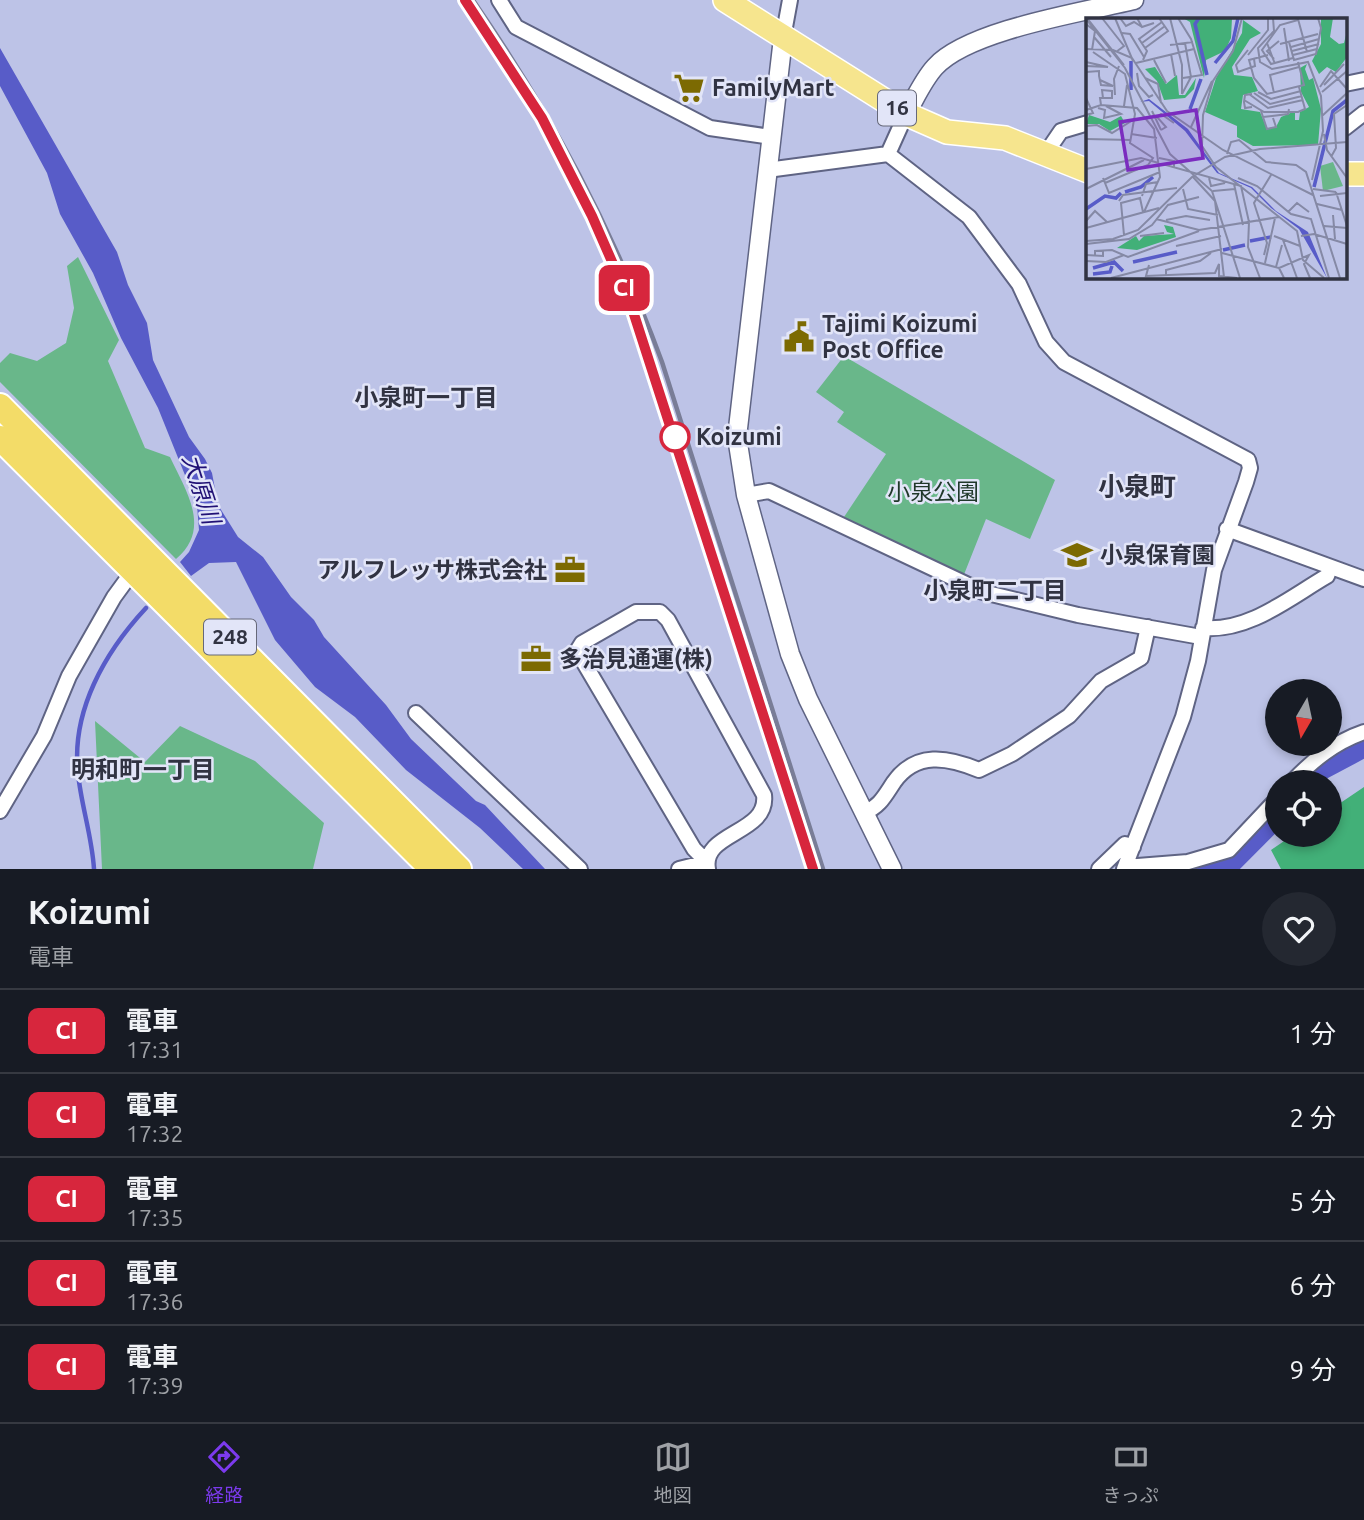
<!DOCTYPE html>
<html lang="ja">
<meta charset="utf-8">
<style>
:root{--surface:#171b24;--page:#242831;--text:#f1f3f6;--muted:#9ea1a6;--line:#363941;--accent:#7c3aed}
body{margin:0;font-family:Ubuntu,"Noto Sans JP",sans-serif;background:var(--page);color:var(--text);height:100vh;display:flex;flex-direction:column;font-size:26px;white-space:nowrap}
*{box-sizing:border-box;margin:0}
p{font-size:23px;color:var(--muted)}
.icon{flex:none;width:38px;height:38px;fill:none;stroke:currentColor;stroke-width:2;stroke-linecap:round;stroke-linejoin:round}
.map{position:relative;height:869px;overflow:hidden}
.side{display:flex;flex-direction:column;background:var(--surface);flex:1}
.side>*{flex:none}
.badge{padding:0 14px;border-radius:10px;font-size:24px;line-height:46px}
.needle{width:46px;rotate:189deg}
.buttons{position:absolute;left:1265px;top:679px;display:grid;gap:14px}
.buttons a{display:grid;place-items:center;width:77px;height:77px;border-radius:50%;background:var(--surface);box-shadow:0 4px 10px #0003;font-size:35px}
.map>.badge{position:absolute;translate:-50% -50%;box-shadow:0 0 0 4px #fff}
.round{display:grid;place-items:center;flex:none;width:74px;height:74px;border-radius:37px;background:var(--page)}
.summary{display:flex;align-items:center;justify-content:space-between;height:119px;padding:0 28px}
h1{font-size:33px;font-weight:600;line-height:52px}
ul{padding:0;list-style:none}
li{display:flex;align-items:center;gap:21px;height:84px;padding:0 28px;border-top:2px solid var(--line)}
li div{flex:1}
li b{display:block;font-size:26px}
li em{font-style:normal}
li .badge{min-width:77px;font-weight:700;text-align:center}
.dock{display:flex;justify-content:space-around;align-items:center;height:98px;border-top:2px solid var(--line);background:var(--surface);font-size:19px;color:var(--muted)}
.dock a{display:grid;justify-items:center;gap:4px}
.dock .on{color:var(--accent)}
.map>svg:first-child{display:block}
.green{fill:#69b78a}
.forest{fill:#42b078}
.water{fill:#585cc8}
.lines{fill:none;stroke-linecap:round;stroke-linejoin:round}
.stream{stroke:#585cc8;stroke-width:4.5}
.river{stroke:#585cc8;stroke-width:28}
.minor-casing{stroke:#5f6484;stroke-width:18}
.tertiary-casing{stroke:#5f6484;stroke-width:21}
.primary-casing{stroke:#fff;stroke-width:26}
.trunk-casing{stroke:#fff;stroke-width:28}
.minor{stroke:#fff;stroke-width:14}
.tertiary{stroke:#fff;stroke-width:18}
.primary{stroke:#f6e58e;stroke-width:23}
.trunk{stroke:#f3dc68;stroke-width:24}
.rail{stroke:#797d97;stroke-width:4.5}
.line-casing{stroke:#fff;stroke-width:16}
.line{stroke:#d7263d;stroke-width:10}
.stop-dot{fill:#fff;stroke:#d7263d;stroke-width:3.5}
.labels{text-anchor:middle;stroke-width:5;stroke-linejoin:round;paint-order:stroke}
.shield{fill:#e2e5f8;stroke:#666879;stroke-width:2}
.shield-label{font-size:21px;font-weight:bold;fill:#313342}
.poi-label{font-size:23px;font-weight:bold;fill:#313342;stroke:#e2e5f8;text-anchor:start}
.stop-label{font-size:23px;font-weight:bold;fill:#313342;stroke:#e2e5f8;text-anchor:start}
.park-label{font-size:23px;fill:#20382a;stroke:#e2e5f8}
.neighbourhood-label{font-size:24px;font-weight:bold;fill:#313342;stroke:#e2e5f8}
.water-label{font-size:24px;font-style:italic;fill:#211175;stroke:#e2e5f8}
.quarter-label{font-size:26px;font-weight:bold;fill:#313342;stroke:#e2e5f8}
.inset-river{fill:none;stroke:#585cc8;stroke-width:3.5}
.inset-road{fill:none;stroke:#8589a5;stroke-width:2}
.view{fill:#7b2cbf;fill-opacity:0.15;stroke:#7b2cbf;stroke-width:3.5}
.inset-edge{fill:none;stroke:#313342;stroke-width:3.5}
</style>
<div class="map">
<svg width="1364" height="869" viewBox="0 0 1364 869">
<rect width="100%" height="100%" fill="#bdc3e7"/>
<path class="green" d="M 78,257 L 119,340 L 108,361 L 145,448 L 170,457 C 186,491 212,529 176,559 L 0,382 L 0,363 L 10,353 L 37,361 L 66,343 L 74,308 L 67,266 Z
M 844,356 L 1055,480 L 1030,539 L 986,519 L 963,577 L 844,517 L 886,454 L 837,422 L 844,412 L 816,392 Z
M 95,721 L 145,762 L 180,726 L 255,761 L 324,823 L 313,869 L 102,869 Z"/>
<path class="forest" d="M 1364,787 L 1364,869 L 1281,869 L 1271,850 L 1293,835 L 1330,835 L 1330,810 Z"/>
<path class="water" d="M 0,48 L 117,252 L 128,285 L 147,323 L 153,360 L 189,437 L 205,459 L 212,473 L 218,505 L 238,537 L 263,557 L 291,597 L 314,620 L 324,637 L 386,705 L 411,739 L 476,801 L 485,805 L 545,869 L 523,869 L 480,828 L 406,770 L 355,717 L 315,687 L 275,640 L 236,562 L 209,563 L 191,576 L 180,562 L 189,552 L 199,530 L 197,505 L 158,408 L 121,338 L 93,273 L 60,214 L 47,173 L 0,86 Z"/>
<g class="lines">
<path class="stream" d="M 94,869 C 92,836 81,805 78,773 C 71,711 105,652 146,608"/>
<path class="river" d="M 1305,782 L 1319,767 L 1364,743
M 1201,869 L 1230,859 L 1278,811"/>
<g class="minor-casing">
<path id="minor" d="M 499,0 L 516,27 L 710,128 L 771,137
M 783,38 L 790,0
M 1345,84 L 1364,80
M 906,114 L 888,154 L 969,217 L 1019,284 L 1046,342 L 1064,362 L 1248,460 L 1250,468 L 1246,482 L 1214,570 L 1198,661 L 1183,717 L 1124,869
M 1345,128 L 1364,113
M 1046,153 L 1061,131 L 1088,123
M 767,170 L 888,154
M 746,495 L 769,491 L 983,592 L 1078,615 L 1201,637
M 1227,529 L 1364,579
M 1203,628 C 1249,632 1289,598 1327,576 L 1330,568
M 416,713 L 580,869
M 1292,782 C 1313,760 1335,742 1364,732
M 0,811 L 44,736 L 69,676 L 114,597 L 133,571
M 864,813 C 880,806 884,797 894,782 C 916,751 948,757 979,770 L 1012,754 L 1069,716 L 1101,681 L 1141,658 L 1148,627
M 707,862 L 694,849 L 577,651 L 582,643 L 636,612 L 660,612 L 668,620 L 764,795 C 769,834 701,832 708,869
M 1125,867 L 1188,862 L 1229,850 L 1278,798
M 679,869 L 707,862
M 1099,869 L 1125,844 L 1133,847"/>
</g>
<g class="tertiary-casing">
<path id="tertiary" d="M 783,38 L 737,437 L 746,495 L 790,654 L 808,699 L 892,869
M 906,114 C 915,99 923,80 935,67 C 968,30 1084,12 1134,0"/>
</g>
<g class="primary-casing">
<path id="primary" d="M 725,0 L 906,114 L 947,132 L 1005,138 L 1088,171
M 1345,174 L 1364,174"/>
</g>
<g class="trunk-casing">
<path id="trunk" d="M 0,406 L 459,869
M 0,438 L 432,869"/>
</g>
<use href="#minor" class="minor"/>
<use href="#tertiary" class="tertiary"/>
<use href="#primary" class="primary"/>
<use href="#trunk" class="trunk"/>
<path class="rail" d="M 473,0 C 553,116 613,229 662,362 L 823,869"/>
</g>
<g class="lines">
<g class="line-casing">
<path id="line" d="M 465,0 L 542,118 L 592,216 L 631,305 L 813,869"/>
</g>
<use href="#line" class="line"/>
</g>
<defs>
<g id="supermarket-bare" transform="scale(2.415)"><path d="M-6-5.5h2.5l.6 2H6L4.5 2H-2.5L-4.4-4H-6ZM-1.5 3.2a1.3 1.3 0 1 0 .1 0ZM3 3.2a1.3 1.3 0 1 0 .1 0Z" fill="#7c6a02" stroke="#e2e5f8" stroke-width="2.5" paint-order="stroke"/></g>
<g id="civic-bare" transform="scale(2.415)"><path d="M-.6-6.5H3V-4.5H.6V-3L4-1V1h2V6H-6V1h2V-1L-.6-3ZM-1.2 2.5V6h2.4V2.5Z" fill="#7c6a02" stroke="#e2e5f8" stroke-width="2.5" paint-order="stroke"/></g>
<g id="school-bare" transform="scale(2.415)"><path d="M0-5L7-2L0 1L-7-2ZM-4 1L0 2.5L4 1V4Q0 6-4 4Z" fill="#7c6a02" stroke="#e2e5f8" stroke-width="2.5" paint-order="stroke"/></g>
<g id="office-bare" transform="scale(2.415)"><path d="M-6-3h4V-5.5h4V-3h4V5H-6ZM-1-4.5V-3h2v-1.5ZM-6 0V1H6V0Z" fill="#7c6a02" stroke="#e2e5f8" stroke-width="2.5" paint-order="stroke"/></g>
</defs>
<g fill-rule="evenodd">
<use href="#supermarket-bare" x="689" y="88"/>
<use href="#civic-bare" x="799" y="337"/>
<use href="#school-bare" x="1077" y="555"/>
<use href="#office-bare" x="570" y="570"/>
<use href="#office-bare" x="536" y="659"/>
</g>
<circle class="stop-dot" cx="675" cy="437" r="14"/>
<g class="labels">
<g class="shield">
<rect x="878" y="90.5" width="38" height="35" rx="5"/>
<rect x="204" y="619.5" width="52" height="35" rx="5"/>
</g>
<g class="shield-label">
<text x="897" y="115">16</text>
<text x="230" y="644">248</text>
</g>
<g class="poi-label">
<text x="712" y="96">FamilyMart</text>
<text x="822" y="332">Tajimi Koizumi<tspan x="822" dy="26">Post Office</tspan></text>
<text x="1100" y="563">小泉保育園</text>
<text x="547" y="578" text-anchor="end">アルフレッサ株式会社</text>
<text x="559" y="667">多治見通運(株)</text>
</g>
<g class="stop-label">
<text x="696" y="445">Koizumi</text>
</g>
<g class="park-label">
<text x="933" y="500">小泉公園</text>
</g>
<g class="neighbourhood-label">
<text x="426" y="406">小泉町一丁目</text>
<text x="995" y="599">小泉町二丁目</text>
<text x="143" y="778">明和町一丁目</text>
</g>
<g class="water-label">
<text transform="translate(201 489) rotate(72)" y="8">大原川</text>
</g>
<g class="quarter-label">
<text x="1137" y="496">小泉町</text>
</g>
</g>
<g transform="translate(1086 18)">
<rect width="261" height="261" fill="#bdc3e7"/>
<path d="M 247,144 L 257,168 L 237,173 L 234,148 Z" fill="#69b78a"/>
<path d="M 97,0 L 146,0 L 145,20 L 139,33 L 120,42 L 118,60 L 104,4 ZM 235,0 L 247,0 L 244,19 L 253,26 L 258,25 L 261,13 L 261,39 L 250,54 L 241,49 L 233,56 L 226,43 L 235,26 ZM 157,2 L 175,15 L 164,21 L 146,49 L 148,57 L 166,59 L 172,73 L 157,77 L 155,91 L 174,94 L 181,111 L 190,109 L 195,99 L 209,93 L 209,102 L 213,102 L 214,94 L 223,89 L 215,74 L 214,50 L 221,46 L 219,51 L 223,62 L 227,60 L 235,91 L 232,127 L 167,128 L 151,119 L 151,108 L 119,94 L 130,60 L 156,15 ZM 69,49 L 80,66 L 91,57 L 93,77 L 99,77 L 110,60 L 108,71 L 99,80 L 78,82 L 71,63 L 59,51 ZM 3,97 L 24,104 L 35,98 L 39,105 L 24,113 L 13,106 L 0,106 ZM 78,207 L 87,209 L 90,219 L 51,232 L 31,230 L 50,218 L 53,223 L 58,218 L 88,216 L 81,214 Z" fill="#42b078"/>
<path d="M 63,81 L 102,111 L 133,155 L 166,169 L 190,193 L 222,214 L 241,260 L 213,211 L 185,190 L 165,170 L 131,155 L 99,113 L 63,83 L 54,84 Z" fill="#585cc8"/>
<path class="inset-river" d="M 113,0 L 109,6 L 121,57M 129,45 L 147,23 L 152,0M 45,72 L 45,43M 104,91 L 115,61M 228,169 L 247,93 L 261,82M 39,174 L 55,169 L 67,159M 0,191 L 19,178 L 30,180 L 35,175M 164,223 L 185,219M 137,232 L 159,227M 47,244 L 91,234M 7,250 L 28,244 L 37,253M 7,256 L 24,254 L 26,248"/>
<path class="inset-road" d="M 1,0 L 38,47M 16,0 L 38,28 L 30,34M 29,0 L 47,43M 34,0 L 40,8 L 48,4 L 56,9M 51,0 L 56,9 L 68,5M 84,0 L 96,47 L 96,76M 92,0 L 105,21 L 116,57 L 97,60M 156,0 L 147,33 L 127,63 L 117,97 L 116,128 L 130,149 L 211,213 L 217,242 L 238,260M 187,0 L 188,13 L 172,30 L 174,44 L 186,51 L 222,44 L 235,78 L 237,113 L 226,162M 0,1 L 39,50 L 84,136 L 126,173 L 154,260M 212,1 L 221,34M 0,6 L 9,13 L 6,32M 198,10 L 203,43M 36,15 L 44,16 L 58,39M 8,19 L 25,39M 203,24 L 208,42 L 230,36 L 235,10 L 232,0M 56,25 L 79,8M 181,25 L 189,46M 194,26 L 232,16M 84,27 L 107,24M 205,29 L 233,21M 59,30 L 82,13 L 73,0M 0,31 L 27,32 L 46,40 L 81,93 L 137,132 L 227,177M 162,32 L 150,47 L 152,54 L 169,48 L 168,41M 206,33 L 233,26M 7,34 L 39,56 L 49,96 L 44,125 L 67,140 L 62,147 L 19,165M 85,36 L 89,58M 162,37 L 182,12 L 182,0M 182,37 L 163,42 L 168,60 L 181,76 L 218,67 L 212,44M 207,37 L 231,31M 207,40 L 185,46 L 176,32 L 194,7 L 212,2M 188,41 L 181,33 L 193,23M 57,42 L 61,33 L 53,21 L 76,4M 68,42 L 80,65M 0,44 L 22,49 L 0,48M 50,45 L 108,31M 0,54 L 13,53 L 13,58 L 15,67 L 27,68 L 14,62M 51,55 L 53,68 L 63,79 L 67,77M 59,60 L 72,66 L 75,85M 238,67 L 258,46M 234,69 L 245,53 L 261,71M 172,74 L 185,81 L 215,73M 236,74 L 261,53M 168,75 L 184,86 L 216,78M 188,75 L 184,57 L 213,49M 96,76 L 105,59 L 99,25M 163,76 L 182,90 L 217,82M 166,76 L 159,77 L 158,84 L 159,90 L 166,89M 29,77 L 28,61 L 33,48M 0,80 L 7,95 L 0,97M 158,82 L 178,94 L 212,94 L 219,91 L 213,69M 15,87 L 14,80 L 26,80 L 26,73 L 16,72 L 17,80M 38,88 L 41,67M 12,90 L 19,92 L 18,100 L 35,96 L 20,88M 0,92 L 15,87 L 51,90 L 68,111 L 74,159 L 58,194M 66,93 L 75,112M 175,93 L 181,111 L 190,109 L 187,100M 236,98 L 261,75M 177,99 L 202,96 L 203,91M 0,108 L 11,107 L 26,115 L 47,102M 105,109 L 126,63M 75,112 L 80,109 L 71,99 L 75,96 L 88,105M 45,116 L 71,120M 238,116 L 241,132 L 261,160M 0,121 L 45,122M 141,136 L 145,124 L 153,122 L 180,144 L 210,147 L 220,154 L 254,260M 245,139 L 250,130 L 248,96 L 261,87M 73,140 L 88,143 L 88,150M 0,151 L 55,140 L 155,168 L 163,204 L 162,229 L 174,260M 107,159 L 129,183 L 138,259M 17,160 L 23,175 L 74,154M 123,160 L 125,168 L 139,165M 152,160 L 171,168 L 205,196 L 225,201 L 243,260M 148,166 L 157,207M 0,171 L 58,142M 97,171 L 102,191 L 132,197M 227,171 L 250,174M 127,173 L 149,171M 250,174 L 261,208M 56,178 L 60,166 L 72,164M 234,178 L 261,175M 33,183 L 37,177 L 91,170M 231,186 L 256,192M 202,194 L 211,185 L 223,194M 247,197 L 249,221M 70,201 L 113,212 L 193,199M 80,202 L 100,198 L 124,202M 0,203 L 9,193 L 21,204M 238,208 L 261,210M 0,210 L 73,190M 38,217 L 35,185 L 54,180 L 57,194M 54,218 L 78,215M 188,218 L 214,228M 215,218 L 228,216 L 261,226M 197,222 L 211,260M 0,223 L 27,221 L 52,212 L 106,159 L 139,139 L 174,131 L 261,124M 0,226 L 43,221 L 66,207 L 82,187 L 113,179M 90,228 L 135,218M 136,235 L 193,250M 0,237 L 17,238 L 17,233M 178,237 L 181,225 L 168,185 L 185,157M 9,238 L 9,233 L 26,232 L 42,239 L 113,213M 0,243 L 20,244 L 38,237M 179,245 L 189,200M 63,247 L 60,258 L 129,255 L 133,246 L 133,258 L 151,260M 190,249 L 196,227M 80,257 L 80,252 L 114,243 L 125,235M 25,260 L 136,231M 198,260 L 193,250 L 223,237 L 218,246 L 224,260"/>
<path class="view" d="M 110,92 L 117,140 L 42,152 L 34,104 Z"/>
<rect width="261" height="261" class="inset-edge"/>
</g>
</svg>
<div class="buttons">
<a><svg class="needle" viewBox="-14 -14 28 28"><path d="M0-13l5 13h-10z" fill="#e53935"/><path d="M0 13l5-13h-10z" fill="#9ea1a6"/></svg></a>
<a><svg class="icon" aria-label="locate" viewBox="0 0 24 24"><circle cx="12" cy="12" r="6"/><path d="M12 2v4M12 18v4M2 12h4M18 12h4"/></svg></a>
</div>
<b class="badge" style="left:624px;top:288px;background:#d7263d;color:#fff">CI</b>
</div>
<section class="side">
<div class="summary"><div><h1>Koizumi</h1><p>電車</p></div><a class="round"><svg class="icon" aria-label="heart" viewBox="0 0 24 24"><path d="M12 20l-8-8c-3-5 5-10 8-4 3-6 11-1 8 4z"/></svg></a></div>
<ul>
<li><span class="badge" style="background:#d7263d;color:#fff">CI</span><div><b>電車</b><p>17:31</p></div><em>1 分</em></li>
<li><span class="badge" style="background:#d7263d;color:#fff">CI</span><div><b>電車</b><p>17:32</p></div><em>2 分</em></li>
<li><span class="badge" style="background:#d7263d;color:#fff">CI</span><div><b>電車</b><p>17:35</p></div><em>5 分</em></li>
<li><span class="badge" style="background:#d7263d;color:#fff">CI</span><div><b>電車</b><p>17:36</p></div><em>6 分</em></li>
<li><span class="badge" style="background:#d7263d;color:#fff">CI</span><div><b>電車</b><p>17:39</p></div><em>9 分</em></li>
</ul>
</section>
<nav class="dock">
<a class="on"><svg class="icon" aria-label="directions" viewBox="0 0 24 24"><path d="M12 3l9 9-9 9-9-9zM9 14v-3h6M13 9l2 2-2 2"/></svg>経路</a>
<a><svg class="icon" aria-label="map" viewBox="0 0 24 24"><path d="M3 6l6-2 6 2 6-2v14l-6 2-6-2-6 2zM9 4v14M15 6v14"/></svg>地図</a>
<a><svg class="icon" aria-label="tickets" viewBox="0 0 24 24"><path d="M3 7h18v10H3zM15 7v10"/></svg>きっぷ</a>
</nav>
